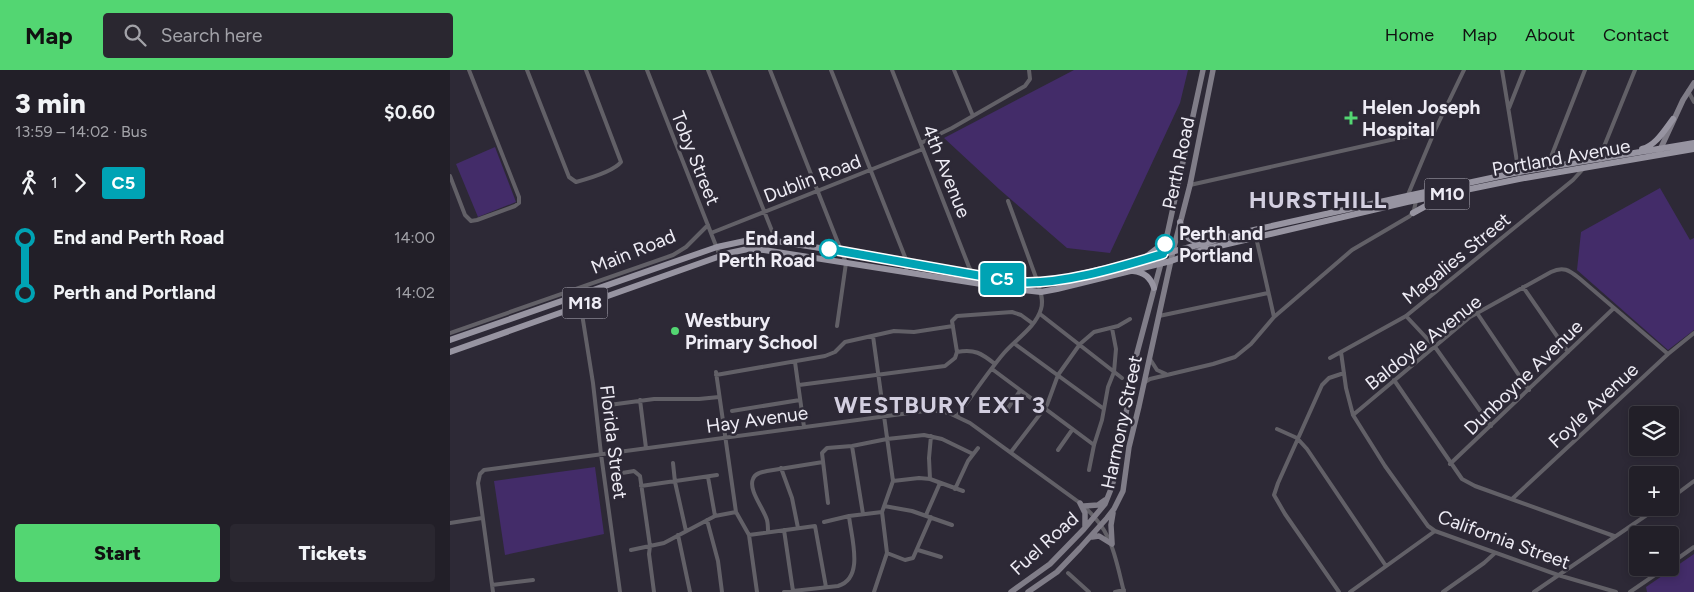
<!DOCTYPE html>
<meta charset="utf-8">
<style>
:root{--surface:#221f28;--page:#2a2730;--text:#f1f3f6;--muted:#a2a2a8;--line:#3f3d45;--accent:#53d672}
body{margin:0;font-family:Figtree,sans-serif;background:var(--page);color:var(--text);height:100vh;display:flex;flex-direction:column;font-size:19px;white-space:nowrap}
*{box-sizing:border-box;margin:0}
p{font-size:16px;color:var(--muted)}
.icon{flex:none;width:28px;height:28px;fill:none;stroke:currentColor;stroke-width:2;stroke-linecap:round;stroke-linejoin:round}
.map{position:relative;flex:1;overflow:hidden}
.drawer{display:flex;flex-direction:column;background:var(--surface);width:450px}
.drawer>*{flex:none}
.badge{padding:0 10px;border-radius:4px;font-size:18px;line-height:32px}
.tools{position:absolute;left:1179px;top:336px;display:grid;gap:10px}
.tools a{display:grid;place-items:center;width:50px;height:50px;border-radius:5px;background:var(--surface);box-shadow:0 2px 8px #0003,0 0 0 1px var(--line);font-size:25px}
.map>.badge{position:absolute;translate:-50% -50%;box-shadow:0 0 0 2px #fff}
.legs{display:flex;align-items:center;gap:8px;height:55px;padding:0 15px;font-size:16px}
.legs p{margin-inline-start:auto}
.overview{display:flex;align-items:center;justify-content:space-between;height:85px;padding:0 15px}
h1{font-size:28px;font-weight:800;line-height:38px}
.cta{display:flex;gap:10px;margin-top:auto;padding:10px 15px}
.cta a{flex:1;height:58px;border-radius:5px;background:var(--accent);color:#111;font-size:20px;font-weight:800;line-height:58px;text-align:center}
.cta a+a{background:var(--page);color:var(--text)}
ul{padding:0 15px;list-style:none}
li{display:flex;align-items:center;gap:18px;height:55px;font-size:19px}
li i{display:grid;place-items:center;width:8px;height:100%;margin:0 6px;background:currentColor}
li i::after{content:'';width:12px;height:12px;margin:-6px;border:4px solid;border-radius:50%;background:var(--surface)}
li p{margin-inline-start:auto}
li:first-child i{background:linear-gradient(#0000 50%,currentColor 0)}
li:last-child i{background:linear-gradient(currentColor 50%,#0000 0)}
header{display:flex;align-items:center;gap:30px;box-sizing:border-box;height:70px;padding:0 25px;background:var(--accent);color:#111}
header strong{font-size:24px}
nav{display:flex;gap:28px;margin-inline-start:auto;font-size:18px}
.search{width:350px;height:45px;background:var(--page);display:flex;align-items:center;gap:12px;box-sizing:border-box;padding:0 18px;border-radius:5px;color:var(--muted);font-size:19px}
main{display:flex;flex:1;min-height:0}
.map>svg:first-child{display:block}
.green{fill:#432c69}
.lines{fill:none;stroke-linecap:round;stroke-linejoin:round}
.street{stroke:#626067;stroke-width:4}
.secondary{stroke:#807d88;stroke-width:5.5}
.primary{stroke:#9794a1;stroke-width:6}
.line-1-casing{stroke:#fff;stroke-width:11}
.line-1{stroke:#00a3b4;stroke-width:8}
.poi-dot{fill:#53d672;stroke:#2d2936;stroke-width:2}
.stop-1-dot{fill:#fff;stroke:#00a3b4;stroke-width:2.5}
.labels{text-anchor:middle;stroke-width:5;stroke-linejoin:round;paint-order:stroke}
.shield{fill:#2d2936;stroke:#b4b2bc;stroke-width:1}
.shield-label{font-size:18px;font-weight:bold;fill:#eeecf5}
.poi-label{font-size:19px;font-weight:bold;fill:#eeecf5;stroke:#2d2936;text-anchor:start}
.street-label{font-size:19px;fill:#eeecf5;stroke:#2d2936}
.stop-label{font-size:19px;font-weight:bold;fill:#eeecf5;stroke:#2d2936;text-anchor:start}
.district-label{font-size:24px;font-weight:bold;letter-spacing:1px;fill:#d3cfe0;stroke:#2d2936}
</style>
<header>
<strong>Map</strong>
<div class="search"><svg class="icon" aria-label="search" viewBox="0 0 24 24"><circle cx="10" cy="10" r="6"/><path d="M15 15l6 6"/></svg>Search here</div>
<nav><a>Home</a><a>Map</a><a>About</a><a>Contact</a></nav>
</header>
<main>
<section class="drawer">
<div class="overview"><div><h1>3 min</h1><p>13:59 – 14:02 · Bus</p></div><b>$0.60</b></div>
<div class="legs"><svg class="icon" aria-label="walk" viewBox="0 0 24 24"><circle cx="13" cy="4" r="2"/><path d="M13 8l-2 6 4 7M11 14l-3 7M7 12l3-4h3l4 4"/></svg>1<svg class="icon" aria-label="forward" viewBox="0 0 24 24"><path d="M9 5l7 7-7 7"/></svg><b class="badge" style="background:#00a3b4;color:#fff">C5</b></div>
<ul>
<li><i style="color:#00a3b4"></i><b>End and Perth Road</b><p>14:00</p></li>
<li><i style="color:#00a3b4"></i><b>Perth and Portland</b><p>14:02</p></li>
</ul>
<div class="cta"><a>Start</a><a>Tickets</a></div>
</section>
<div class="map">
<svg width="1244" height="522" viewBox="0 0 1244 522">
<rect width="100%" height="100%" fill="#2d2936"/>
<path class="green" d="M 624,0 L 738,0 L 730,33 L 660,183 L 617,178 L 549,119 L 494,68 Z
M 45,77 L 66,132 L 28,147 L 6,94 Z
M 1210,118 L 1240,170 L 1244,168 L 1244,260 L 1218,280 L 1127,200 L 1131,162 Z
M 145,397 L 154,464 L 55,485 L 44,411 Z
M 1244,484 L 1244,522 L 1197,522 L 1196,517 Z"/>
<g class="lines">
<path class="street" d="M 77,0 L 119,107 L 126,112 C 137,109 164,101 171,92 L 136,0
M 197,0 L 270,186
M 258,0 L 326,171
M 320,0 L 396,193 L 387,256
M 381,0 L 457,192 L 456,202
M 442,0 L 519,197 L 522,203 L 521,212
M 504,0 L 523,46
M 1052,0 L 1069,104
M 1238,21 L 1244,32
M 1059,38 L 1074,0
M 471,73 L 502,58 L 575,16 L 580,9 L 579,0
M 1151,90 L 1153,79 L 1185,0
M 1100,99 L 1101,87 L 1135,0
M 0,106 L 15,145 L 21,151 L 27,150 L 65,136 L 69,133 L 69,127 L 19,0
M 740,115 L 985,60
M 957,127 L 985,60 L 1014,0
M 261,163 L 473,79
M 806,167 L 824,247
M 1073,217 L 1118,282
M 129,225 L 143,313 L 151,384 L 170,522
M 1027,243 L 1079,320
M 590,244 L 672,308
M 709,246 L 818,223
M 956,246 L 985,277 L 1041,356
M 0,263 L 223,185 L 236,177 L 258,155
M 423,266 L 443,411 L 432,442 L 437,483 L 424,522
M 565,274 L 654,339
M 507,282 L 502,251 L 507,246 L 562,242 L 571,245 L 582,253
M 891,282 L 896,318 L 903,345 L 935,396 L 978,456 L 985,461 L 1108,505 L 1166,522
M 880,288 L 956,246 L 1123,110 L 1133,99
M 700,289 L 707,300 L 716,304
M 345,292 L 354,357
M 542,299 L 644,375
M 266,302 L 286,442 L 299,465 L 307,522
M 266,305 L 375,286 L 385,282 L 395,272 L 444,261 L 464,262 L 503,256
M 944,310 L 1012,409 L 1025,416 L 1164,466
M 695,312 L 700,309 L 763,294 L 785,287 L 801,274 L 824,247 L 902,180 L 960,146 L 964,140 L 966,131
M 349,315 L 495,296 L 505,288 L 507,282 C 525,279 531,283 545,294
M 190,330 L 196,378
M 159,335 L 204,329 L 249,329 L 269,327
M 282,341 L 350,330
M 556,341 L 570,321
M 903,345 L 1020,247 L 1101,202 C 1113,196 1119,200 1129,208 L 1218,284
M 507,346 C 523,325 537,303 554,283 C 565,270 586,257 591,239 C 594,230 590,221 588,213 L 558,131
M 827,359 L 847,368 L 857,379 L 936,496
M 402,376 L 413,444
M 608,380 L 622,360
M 561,382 L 597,335 L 608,305 L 630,274 L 644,262 L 668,256 L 680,249
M 223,393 L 225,412 L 236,461
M 1000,394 L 1164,238
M 331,398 L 342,428 L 348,458
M 639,400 L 644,375 L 652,350 L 658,317 L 664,302 L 666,279 L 662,258
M 172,403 L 184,401 L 190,406 L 200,476 L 199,484 L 204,522
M 258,407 L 265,446
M 480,409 L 479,388 L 481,366
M 443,411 L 469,408 L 480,409 L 513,421
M 191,416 L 267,405
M 505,419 L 518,391 L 528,378
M 1062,429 L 1218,284 L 1244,263
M 1220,429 L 1244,411
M 378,433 L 372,383 L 377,378 L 402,376 L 437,369 L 474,365 L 492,369 L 523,384
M 434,436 L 462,441 L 502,455
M 476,445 L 490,413
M 257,450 L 268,491 L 272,522
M 374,452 L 399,446 L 432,442
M 0,453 L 32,448
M 334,460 L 343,521
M 318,462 C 318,458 318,454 317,450 C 314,439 298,420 303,409 C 305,403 312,402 317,401 L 373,392
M 228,465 L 240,522
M 299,465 L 365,456 L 376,517
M 181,480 L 214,473 L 265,446 L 286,442
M 468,480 L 491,487
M 437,483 L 455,490 L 463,488 L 481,447
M 1220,494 L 1244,477
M 618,503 L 639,522
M 42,515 L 83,510
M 43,522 L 28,413 L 30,404 L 34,400 L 482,340 L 499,343 L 520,353 L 630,433 C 663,461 664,483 674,522
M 334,522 L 388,516 C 415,508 401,467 399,446
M 665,522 L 674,520
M 889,522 L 835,444 L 824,425 L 828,413 L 872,315 L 879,308 L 894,303
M 900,522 L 985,461
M 993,522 L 1034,493 L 1045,483
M 1084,522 L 1207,438
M 1180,522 L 1215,498"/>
<path class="secondary" d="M 1209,82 L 1233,30 L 1244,13
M 630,433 L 635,443 L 635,457
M 634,436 L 648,435 L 655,430
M 642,467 L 649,466 L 662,474
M 662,473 L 661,455 L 663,443
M 561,522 L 600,494 L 634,459 L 655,434 L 661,419 L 664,409 L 687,283 L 711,193 L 753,0
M 578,522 L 607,502 L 630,478 L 657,448 L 664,439 L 673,421 L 679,377 L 689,336 L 723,181 L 740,115 L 763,0"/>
<path class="primary" d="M 1192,79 C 1206,75 1214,61 1223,49
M 963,143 L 994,126
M 730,152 C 733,165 737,170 750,172
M 696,187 L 709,177 L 717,167
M 683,201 C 694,202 701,208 704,218
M 0,270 L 267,177 L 295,171 L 326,171 L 457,192 L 565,212 L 597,212 L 691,190 L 804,160 L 957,126 L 1069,102 L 1244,73
M 0,282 L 279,183 L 298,179 L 314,180 L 563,219 L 591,222 L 607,219 L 721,191 L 752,180 L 957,132 L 1069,109 L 1244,79"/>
</g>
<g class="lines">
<g class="line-1-casing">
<path id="line-1" d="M 379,179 L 565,212 C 609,216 670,197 713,184 L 715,174"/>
</g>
<use href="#line-1" class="line-1"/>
</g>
<g class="poi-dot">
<path d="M898.5 40.5h5v5h5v5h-5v5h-5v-5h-5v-5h5z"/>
<circle cx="225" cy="261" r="5"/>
</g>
<g class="stop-1-dot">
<circle cx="715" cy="174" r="9"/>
<circle cx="379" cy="179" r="9"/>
</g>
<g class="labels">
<g class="shield">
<rect x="974.5" y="108.5" width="45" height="31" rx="4"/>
<rect x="112.5" y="217.5" width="45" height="31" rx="4"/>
</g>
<g class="shield-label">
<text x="997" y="130">M10</text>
<text x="135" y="239">M18</text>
</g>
<g class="poi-label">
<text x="912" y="44">Helen Joseph<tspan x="912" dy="22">Hospital</tspan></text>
<text x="235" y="257">Westbury<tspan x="235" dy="22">Primary School</tspan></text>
</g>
<g class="street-label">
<text transform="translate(1111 87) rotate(-10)" y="7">Portland Avenue</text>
<text transform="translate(246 88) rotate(68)" y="7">Toby Street</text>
<text transform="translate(728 93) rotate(-78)" y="7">Perth Road</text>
<text transform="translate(497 101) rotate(68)" y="7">4th Avenue</text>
<text transform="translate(362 108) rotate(-21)" y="7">Dublin Road</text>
<text transform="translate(183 181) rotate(-22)" y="7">Main Road</text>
<text transform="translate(1006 188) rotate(-39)" y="7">Magalies Street</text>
<text transform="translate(973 272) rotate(-38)" y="7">Baldoyle Avenue</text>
<text transform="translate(1073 307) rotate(-44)" y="7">Dunboyne Avenue</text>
<text transform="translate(1143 335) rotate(-43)" y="7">Foyle Avenue</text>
<text transform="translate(307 349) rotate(-8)" y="7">Hay Avenue</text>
<text transform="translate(671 352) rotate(-78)" y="7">Harmony Street</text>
<text transform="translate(164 372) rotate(83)" y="7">Florida Street</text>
<text transform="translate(1054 469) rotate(20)" y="7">California Street</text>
<text transform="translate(594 473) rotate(-42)" y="7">Fuel Road</text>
</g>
<g class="stop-label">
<text x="729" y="170">Perth and<tspan x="729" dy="22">Portland</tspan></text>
<text x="365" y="175" text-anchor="end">End and<tspan x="365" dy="22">Perth Road</tspan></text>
</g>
<g class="district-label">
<text x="868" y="138">HURSTHILL</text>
<text x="490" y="343">WESTBURY EXT 3</text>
</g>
</g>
</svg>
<div class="tools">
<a><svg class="icon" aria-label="layers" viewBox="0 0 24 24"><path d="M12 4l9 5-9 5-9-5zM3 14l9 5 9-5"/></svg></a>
<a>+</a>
<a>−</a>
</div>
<b class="badge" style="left:552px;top:209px;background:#00a3b4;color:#fff">C5</b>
</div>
</main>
